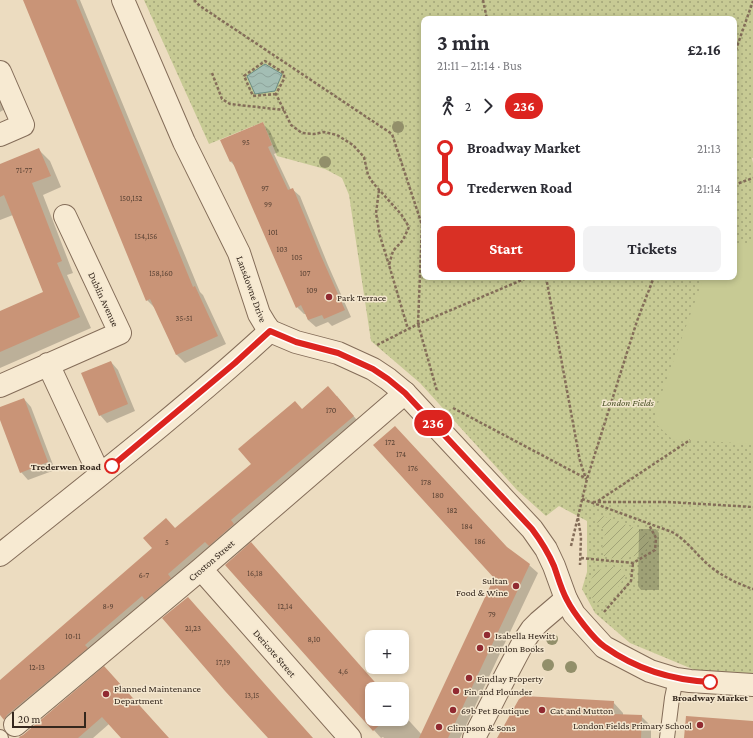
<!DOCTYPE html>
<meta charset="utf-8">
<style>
:root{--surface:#fff;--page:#f2f2f3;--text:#2b2b33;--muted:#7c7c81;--accent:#d93025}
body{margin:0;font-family:"Crimson Pro",serif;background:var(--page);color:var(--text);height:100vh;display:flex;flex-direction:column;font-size:15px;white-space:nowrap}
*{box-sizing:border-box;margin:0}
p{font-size:13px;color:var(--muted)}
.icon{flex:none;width:22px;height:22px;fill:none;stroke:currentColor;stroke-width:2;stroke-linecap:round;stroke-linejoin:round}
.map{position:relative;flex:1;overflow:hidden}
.side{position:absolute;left:421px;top:16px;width:316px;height:264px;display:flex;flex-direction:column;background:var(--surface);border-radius:8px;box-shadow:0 2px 6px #0003}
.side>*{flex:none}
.badge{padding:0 8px;border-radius:13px;font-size:14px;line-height:26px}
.fabs{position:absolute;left:365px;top:630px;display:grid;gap:8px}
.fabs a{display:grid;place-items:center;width:44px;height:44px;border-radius:8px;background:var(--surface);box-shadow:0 2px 6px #0003;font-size:20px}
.scale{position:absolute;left:12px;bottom:10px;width:74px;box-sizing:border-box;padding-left:4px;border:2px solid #34271d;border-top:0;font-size:11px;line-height:14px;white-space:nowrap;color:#34271d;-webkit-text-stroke:3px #f4e7cf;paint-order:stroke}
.map>.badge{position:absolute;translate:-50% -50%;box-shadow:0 0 0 2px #fff}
.legs{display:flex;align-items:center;gap:6px;height:44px;padding:0 16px;font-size:13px}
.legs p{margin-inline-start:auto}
.headline{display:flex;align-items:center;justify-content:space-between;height:68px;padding:0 16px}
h1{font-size:22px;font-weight:700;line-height:30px}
.button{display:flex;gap:8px;margin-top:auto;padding:8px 16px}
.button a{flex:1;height:46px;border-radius:8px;background:var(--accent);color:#fff;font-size:16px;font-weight:700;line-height:46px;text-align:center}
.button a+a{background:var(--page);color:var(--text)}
ul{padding:0 16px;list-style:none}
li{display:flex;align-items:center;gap:14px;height:40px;font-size:15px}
li i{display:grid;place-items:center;width:6px;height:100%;margin:0 5px;background:currentColor}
li i::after{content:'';width:10px;height:10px;margin:-5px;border:3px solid;border-radius:50%;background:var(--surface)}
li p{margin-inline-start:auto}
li:first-child i{background:linear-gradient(#0000 50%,currentColor 0)}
li:last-child i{background:linear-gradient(currentColor 50%,#0000 0)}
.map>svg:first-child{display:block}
.grass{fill:url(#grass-dots);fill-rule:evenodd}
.garden{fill:url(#garden-furrows)}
.pitch{fill:#c7ca94}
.water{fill:url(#water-waves);stroke:#6a8c81}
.shadow{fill:#0003}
.building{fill:#c99477}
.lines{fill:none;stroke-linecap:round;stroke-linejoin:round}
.service-casing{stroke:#846d59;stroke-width:16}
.pedestrian-casing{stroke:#846d59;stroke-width:24}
.minor-casing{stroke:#846d59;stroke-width:24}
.tertiary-casing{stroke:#846d59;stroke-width:24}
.path{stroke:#846d59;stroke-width:2.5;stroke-dasharray:3 2;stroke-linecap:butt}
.service{stroke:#f7ead2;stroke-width:14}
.pedestrian{stroke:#f7ead2;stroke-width:22}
.minor{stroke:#f7ead2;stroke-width:22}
.tertiary{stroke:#f7ead2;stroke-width:22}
.tree{fill:#928f6a}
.line-1-casing{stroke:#fff;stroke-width:9}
.line-1{stroke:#dc241f;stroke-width:6}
.poi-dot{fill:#912a31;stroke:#f4e7cf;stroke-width:1.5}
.stop-1-dot{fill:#fff;stroke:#dc241f;stroke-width:2}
.labels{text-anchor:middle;stroke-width:3;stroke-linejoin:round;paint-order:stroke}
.number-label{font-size:8px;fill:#594234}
.street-label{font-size:10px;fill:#34271d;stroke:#f4e7cf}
.poi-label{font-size:10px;fill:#34271d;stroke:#f4e7cf;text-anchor:start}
.park-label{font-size:10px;font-style:italic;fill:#485024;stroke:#f4e7cf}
.stop-label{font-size:10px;font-weight:bold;fill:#34271d;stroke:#f4e7cf;text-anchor:end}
</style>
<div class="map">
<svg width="753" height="738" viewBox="0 0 753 738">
<defs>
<pattern id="grass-dots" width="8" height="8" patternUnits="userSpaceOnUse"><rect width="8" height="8" fill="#c7ca94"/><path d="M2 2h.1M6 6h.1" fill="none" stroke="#a2a478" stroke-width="1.8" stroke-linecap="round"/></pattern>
<pattern id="garden-furrows" width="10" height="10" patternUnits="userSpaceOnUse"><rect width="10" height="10" fill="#c7ca94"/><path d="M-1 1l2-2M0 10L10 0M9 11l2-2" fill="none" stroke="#a2a478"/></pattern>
<pattern id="water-waves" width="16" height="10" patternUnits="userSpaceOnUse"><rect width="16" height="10" fill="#a3beb4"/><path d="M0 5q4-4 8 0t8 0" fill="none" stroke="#8da39a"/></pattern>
</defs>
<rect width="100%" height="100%" fill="#ecdcc0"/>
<path class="grass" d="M 144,0 L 753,0 L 753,158 L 752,158 L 753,163 L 753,673 L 702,673 L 630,643 L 595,613 L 582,589 L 587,572 L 587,521 L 559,506 L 546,516 L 517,490 L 420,383 L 371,341 L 349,195 L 342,178 L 325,169 L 277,156 L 263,122 L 209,144 ZM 424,19 L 734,19 L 734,277 L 424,277 Z"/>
<path class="garden" d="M 597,514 L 640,530 L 648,539 L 649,545 L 646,550 L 639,555 L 617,560 L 604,556 C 599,546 607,540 604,531 C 603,528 599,524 596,521 Z
M 608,567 L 616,567 L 624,570 L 625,576 C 618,587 610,606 596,602 C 583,589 591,570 608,567 Z"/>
<path class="pitch" d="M 753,243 L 753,444 L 672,439 L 657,425 L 657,406 L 704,277 L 734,277 L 734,244 Z"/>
<path class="water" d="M 265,64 L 282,74 L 275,91 L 255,94 L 247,76 Z"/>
<path class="shadow" d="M 24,0 L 80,0 L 200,292 L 203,295 L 226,344 L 185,363 L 177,355 L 156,309 L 147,300 Z
M 0,97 L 5,109 L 0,112 Z
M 262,123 L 270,131 L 279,152 L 274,154 L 291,190 L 292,189 L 300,196 L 328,265 L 351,317 L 332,326 L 328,322 L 316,327 L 308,320 L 306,314 L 304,314 L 297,307 L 235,166 L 231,162 L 222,140 Z
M 38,149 L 50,161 L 61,187 L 43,195 L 73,273 L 67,275 L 91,328 L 0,368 L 0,312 L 44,293 L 13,215 L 0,220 L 0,165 Z
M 111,362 L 118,370 L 135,411 L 107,423 L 100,415 Z
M 337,396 L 361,425 L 13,727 L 0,714 L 0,681 L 176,529 L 253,464 L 302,410 Z
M 24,399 L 31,407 L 55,470 L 28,480 L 21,472 L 0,417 L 0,408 Z
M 639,529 L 656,529 L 659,533 L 659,590 L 641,590 L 638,586 Z
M 508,550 L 529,565 L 538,573 L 460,738 L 384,738 L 383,737 L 381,738 L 227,565 L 381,689 L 372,689 L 372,719 L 402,719 L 402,713 L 422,735 Z
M 104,668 L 168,738 L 122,738 L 109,724 L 93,738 L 18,738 L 24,735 Z
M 613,702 L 623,713 L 623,715 L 641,716 L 651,726 L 651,738 L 498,738 Z"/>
<path class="building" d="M 23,0 L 76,0 L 193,287 L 195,286 L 218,336 L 176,355 L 150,299 L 146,301 Z
M 263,122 L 272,145 L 268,147 L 288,190 L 293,188 L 321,256 L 345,310 L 324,319 L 322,315 L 308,320 L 301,305 L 296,308 L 232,161 L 230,162 L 220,140 Z
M 39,148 L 51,176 L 32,183 L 62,261 L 57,263 L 80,317 L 0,352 L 0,311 L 43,292 L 4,195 L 0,197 L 0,164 Z
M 111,361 L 128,404 L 99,416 L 81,373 Z
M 328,386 L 354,416 L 231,520 L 234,524 L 209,546 L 205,542 L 168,574 L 171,578 L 145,600 L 142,596 L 121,614 L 85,645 L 88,648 L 7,715 L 4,720 L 0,715 L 0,680 L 152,548 L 143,538 L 166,518 L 175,528 L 251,464 L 238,449 L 295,401 L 302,409 Z
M 24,398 L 48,462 L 20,473 L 0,420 L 0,407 Z
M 395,426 L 507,547 L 530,564 L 448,738 L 419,738 L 494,578 L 373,445 Z
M 251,542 L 381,689 L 372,689 L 372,719 L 386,719 L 373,731 L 225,565 Z
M 188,597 L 278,699 L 313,738 L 268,738 L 225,691 L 162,618 Z
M 104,666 L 169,738 L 121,738 L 102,717 L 78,738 L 20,738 L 19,737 L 23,735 Z
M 524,696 L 614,701 L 613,714 L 642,715 L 641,738 L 497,738 L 519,699 Z
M 686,716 L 753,721 L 753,738 L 684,738 Z"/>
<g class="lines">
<g class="service-casing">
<path id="service" d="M 0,737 L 1,738
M 667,738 L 672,698 L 676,679"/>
</g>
<g class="pedestrian-casing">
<path id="pedestrian" d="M 474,738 L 506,675 L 524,641 L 532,629 L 539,622 L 566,599"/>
</g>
<g class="minor-casing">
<path id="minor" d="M 0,72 L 23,125 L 0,135
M 48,364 L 94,463 L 102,473
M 0,386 L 120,333 L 65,216
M 0,555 C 91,482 184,410 270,331
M 201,569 L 350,738
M 15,725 L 201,569 L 405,393"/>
</g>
<g class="tertiary-casing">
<path id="tertiary" d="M 123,0 L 184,142 L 239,253 L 259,314 L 265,324 L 270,331 L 296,342 L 338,353 L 373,369 L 388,379 L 405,393 L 532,529 L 546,549 L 554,566 L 566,599 L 574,614 L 604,647 L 650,671 L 676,679 L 690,681 L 753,685"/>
</g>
<path class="path" d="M 194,0 L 200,6 L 392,134 L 422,225 L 418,324 L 437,391
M 483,0 L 487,19
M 734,55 L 753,1
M 212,73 L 222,99 L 230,104 L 284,110
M 276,94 L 253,96 L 244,76 L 265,61 L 284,73 L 284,79 L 276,94 L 291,125 L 302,133 L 314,134 L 324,132 L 337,135 L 353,145 L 364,157 L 368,175 L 373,183 L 401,214 L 409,227 L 403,240 L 393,251 L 389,265 L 408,329
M 734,185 L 753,178
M 379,190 L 376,213 L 380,236 L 389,265
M 546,277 L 580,461 L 586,479
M 377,345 L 418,324 L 529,277
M 453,408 L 587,479
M 582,499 L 672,532 C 688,541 697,556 711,567 C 722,576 740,585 753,589
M 598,501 L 690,440
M 593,502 L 668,502 L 753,507
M 578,518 L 581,537 L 580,565
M 571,546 L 587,479 L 637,321 L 654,277
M 581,558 L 633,563 L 655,550 L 656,538 L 648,523
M 604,612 L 631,581 L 633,563"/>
<use href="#service" class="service"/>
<use href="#pedestrian" class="pedestrian"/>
<use href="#minor" class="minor"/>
<use href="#tertiary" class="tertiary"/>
</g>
<g class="tree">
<circle cx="398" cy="127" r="6"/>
<circle cx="325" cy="162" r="6"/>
<circle cx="552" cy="639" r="6"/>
<circle cx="548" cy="665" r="6"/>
<circle cx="571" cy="667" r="6"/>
</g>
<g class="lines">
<g class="line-1-casing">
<path id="line-1" d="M 112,466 L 235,363 L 270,331 L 296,342 L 338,353 L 373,369 L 388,379 L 405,393 L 532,529 C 541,541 548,552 554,566 C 558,577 561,589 567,600 C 573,612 594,640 605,647 C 636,669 673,680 710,682"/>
</g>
<use href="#line-1" class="line-1"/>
</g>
<g class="poi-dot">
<circle cx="329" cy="297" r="4"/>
<circle cx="516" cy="586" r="4"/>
<circle cx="487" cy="635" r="4"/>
<circle cx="480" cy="648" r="4"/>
<circle cx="469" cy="678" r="4"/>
<circle cx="456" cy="691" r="4"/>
<circle cx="106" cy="694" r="4"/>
<circle cx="453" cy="710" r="4"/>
<circle cx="542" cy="710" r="4"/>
<circle cx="700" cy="725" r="4"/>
<circle cx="439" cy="727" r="4"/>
</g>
<g class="stop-1-dot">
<circle cx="112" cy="466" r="7"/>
<circle cx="710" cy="682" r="7"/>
</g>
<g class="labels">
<g class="number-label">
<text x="246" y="145">95</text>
<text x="24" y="173">71-77</text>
<text x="265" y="191">97</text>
<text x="131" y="201">150,152</text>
<text x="268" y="207">99</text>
<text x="273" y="235">101</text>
<text x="146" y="239">154,156</text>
<text x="282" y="252">103</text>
<text x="297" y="260">105</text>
<text x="161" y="276">158,160</text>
<text x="305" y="276">107</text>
<text x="312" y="293">109</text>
<text x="184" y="321">35-51</text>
<text x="331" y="413">170</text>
<text x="390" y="445">172</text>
<text x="401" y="457">174</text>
<text x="413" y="471">176</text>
<text x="426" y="485">178</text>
<text x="438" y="498">180</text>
<text x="452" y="513">182</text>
<text x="467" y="529">184</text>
<text x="480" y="544">186</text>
<text x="167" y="545">5</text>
<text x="255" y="576">16,18</text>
<text x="144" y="578">6-7</text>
<text x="108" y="609">8-9</text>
<text x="285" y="609">12,14</text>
<text x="492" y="617">79</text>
<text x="193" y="631">21,23</text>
<text x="73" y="639">10-11</text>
<text x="314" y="642">8,10</text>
<text x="223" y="665">17,19</text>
<text x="37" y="670">12-13</text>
<text x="343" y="674">4,6</text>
<text x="252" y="698">13,15</text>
</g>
<g class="street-label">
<text transform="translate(252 289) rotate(70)" y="4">Lansdowne Drive</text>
<text transform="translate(104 299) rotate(65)" y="4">Dublin Avenue</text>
<text transform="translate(211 560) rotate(-41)" y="4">Croston Street</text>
<text transform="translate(275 653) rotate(49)" y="4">Dericote Street</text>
</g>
<g class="poi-label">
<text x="337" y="301">Park Terrace</text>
<text x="508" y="584" text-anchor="end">Sultan<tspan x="508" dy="12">Food &amp; Wine</tspan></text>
<text x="495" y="639">Isabella Hewitt</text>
<text x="488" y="652">Donlon Books</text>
<text x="477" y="682">Findlay Property</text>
<text x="114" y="692">Planned Maintenance<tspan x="114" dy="12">Department</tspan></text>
<text x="464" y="695">Fin and Flounder</text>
<text x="461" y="714">69b Pet Boutique</text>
<text x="550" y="714">Cat and Mutton</text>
<text x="692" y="729" text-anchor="end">London Fields Primary School</text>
<text x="447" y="731">Climpson &amp; Sons</text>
</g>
<g class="park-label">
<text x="628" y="406">London Fields</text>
</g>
<g class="stop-label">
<text x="101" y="470">Trederwen Road</text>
<text x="710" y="701" text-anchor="middle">Broadway Market</text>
</g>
</g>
</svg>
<div class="fabs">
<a>+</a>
<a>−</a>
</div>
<div class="scale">20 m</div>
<b class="badge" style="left:433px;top:423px;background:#dc241f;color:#fff">236</b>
<section class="side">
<div class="headline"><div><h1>3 min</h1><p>21:11 – 21:14 · Bus</p></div><b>£2.16</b></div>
<div class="legs"><svg class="icon" aria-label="walk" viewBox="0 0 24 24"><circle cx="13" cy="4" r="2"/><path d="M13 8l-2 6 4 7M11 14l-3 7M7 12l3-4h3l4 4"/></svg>2<svg class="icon" aria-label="forward" viewBox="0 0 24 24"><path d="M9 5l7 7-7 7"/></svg><b class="badge" style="background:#dc241f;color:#fff">236</b></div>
<ul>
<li><i style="color:#dc241f"></i><b>Broadway Market</b><p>21:13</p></li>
<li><i style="color:#dc241f"></i><b>Trederwen Road</b><p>21:14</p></li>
</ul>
<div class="button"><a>Start</a><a>Tickets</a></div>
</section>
</div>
